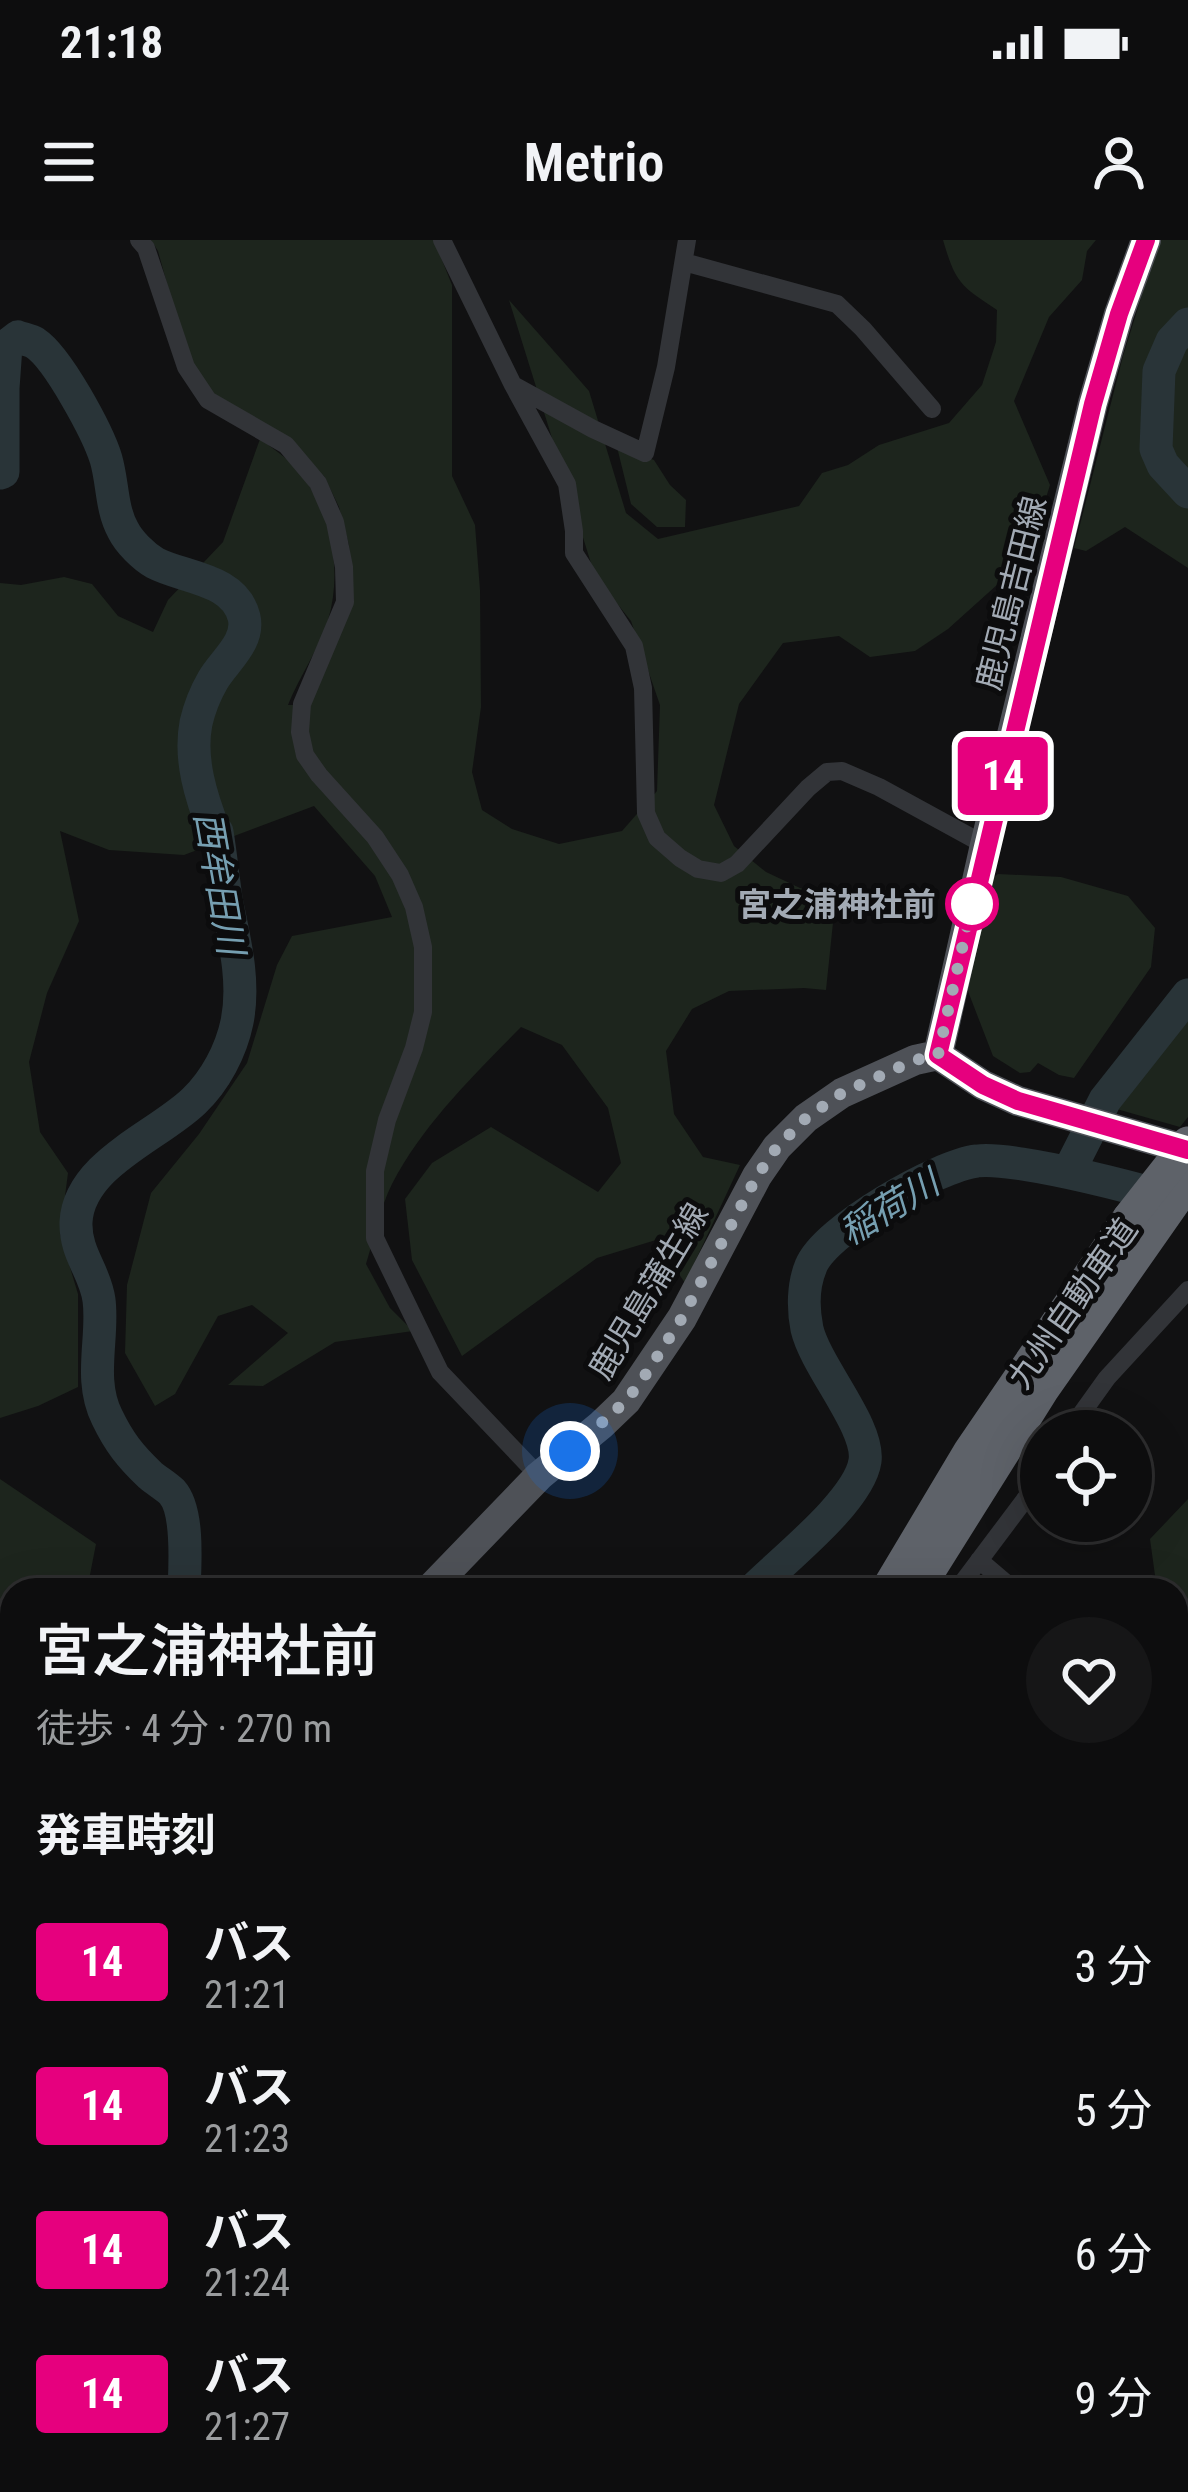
<!DOCTYPE html>
<html lang="ja">
<meta charset="utf-8">
<style>
:root{--surface:#0d0d0e;--page:#161617;--text:#f1f3f6;--muted:#9a9c9e;--line:#2d2d2e}
body{margin:0;font-family:"Roboto Condensed","Noto Sans JP",sans-serif;background:var(--page);color:var(--text);height:100vh;display:flex;flex-direction:column;font-size:45px;white-space:nowrap}
*{box-sizing:border-box;margin:0}
p{font-size:39px;color:var(--muted)}
.icon{flex:none;width:66px;height:66px;fill:none;stroke:currentColor;stroke-width:2;stroke-linecap:round;stroke-linejoin:round}
.map{position:relative;flex:1;overflow:hidden}
.panel{position:absolute;left:0px;top:1338px;width:1188px;height:915px;display:flex;flex-direction:column;background:var(--surface);border-radius:36px 36px 0 0;box-shadow:0 12px 48px #0002,0 0 0 3px var(--line)}
.panel>*{flex:none}
.badge{padding:0 24px;border-radius:9px;font-size:42px;line-height:78px}
.buttons{position:absolute;left:1020px;top:1170px;display:grid;gap:24px}
.buttons a{display:grid;place-items:center;width:132px;height:132px;border-radius:50%;background:var(--surface);box-shadow:0 12px 48px #0002,0 0 0 3px var(--line);font-size:60px}
.you{position:absolute;width:60px;height:60px;margin:-30px;border:9px solid #fff;border-radius:50%;background:#1a73e8;box-shadow:0 0 0 18px #1a73e833}
.map>.badge{position:absolute;translate:-50% -50%;box-shadow:0 0 0 6px #fff}
h2{padding:0 36px;font-size:45px;line-height:108px}
.round{display:grid;place-items:center;flex:none;width:126px;height:126px;border-radius:63px;background:var(--page)}
.overview{display:flex;align-items:center;justify-content:space-between;height:204px;padding:0 36px}
h1{font-size:57px;font-weight:600;line-height:90px}
ul{padding:0;list-style:none}
li{display:flex;align-items:center;gap:36px;height:144px;padding:0 36px}
li div{flex:1}
li b{display:block;font-size:45px}
li em{font-style:normal}
li .badge{min-width:132px;font-weight:700;text-align:center}
.status{display:flex;justify-content:space-between;align-items:center;height:84px;padding:0 60px;background:var(--surface);direction:ltr}
.status svg{height:33px;fill:currentColor}
header{display:flex;justify-content:space-between;align-items:center;height:156px;padding:0 36px;background:var(--surface);font-size:54px;font-weight:600}
.map>svg:first-child{display:block}
.green{fill:#1d251d}
.lines{fill:none;stroke-linecap:round;stroke-linejoin:round}
.river{stroke:#293438;stroke-width:33}
.street{stroke:#323438;stroke-width:18}
.primary{stroke:#4e5157;stroke-width:30}
.highway{stroke:#5e6269;stroke-width:33}
.highway-bridge{stroke:#5e6269;stroke-width:33}
.line-casing{stroke:#fff;stroke-width:27}
.line{stroke:#e6007e;stroke-width:18}
.walk{stroke:#a2aab4;stroke-width:12;stroke-dasharray:0 21.6}
.stop-dot{fill:#fff;stroke:#e6007e;stroke-width:6}
.labels{text-anchor:middle;stroke-width:10;stroke-linejoin:round;paint-order:stroke}
.street-label{font-size:33px;fill:#a2aab4;stroke:#0c0c0d}
.stop-label{font-size:33px;font-weight:bold;fill:#a2aab4;stroke:#0c0c0d;text-anchor:end}
.water-label{font-size:36px;font-style:italic;fill:#769fb1;stroke:#0c0c0d}
</style>
<div class="status"><b>21:18</b><svg viewBox="0 0 49 12"><path d="M0 12V9h3v3zM5 12V6h3v6zM10 12V3h3v9zM15 12V0h3v12zM26 1h20v11H26zM47 4h2v5h-2z"/></svg></div>
<header><svg class="icon" aria-label="menu" viewBox="0 0 24 24"><path d="M4 6h16M4 12h16M4 18h16"/></svg>Metrio<svg class="icon" aria-label="person" viewBox="0 0 24 24"><circle cx="12" cy="8" r="4"/><path d="M4 21q1-7 8-7t8 7"/></svg></header>
<div class="map">
<svg width="1188" height="2252" viewBox="0 0 1188 2252">
<rect width="100%" height="100%" fill="#111112"/>
<path class="green" d="M 151,0 L 434,0 L 452,45 L 452,236 L 475,285 L 480,350 L 481,467 L 472,532 L 482,570 L 512,589 L 559,604 L 622,591 L 657,551 L 660,465 L 631,381 L 595,336 L 509,60 L 589,151 L 626,273 L 658,299 L 799,266 L 822,233 L 848,225 L 879,205 L 949,183 L 982,145 L 996,102 L 997,70 C 960,45 956,44 943,0 L 1096,0 L 1087,11 L 1082,40 L 1049,77 L 1014,161 L 1050,245 L 1041,274 L 1019,325 L 948,389 L 915,411 L 870,417 L 839,396 L 783,403 L 739,464 L 714,565 L 734,606 L 766,632 L 800,648 L 836,654 L 826,750 L 804,748 L 729,751 L 692,769 L 666,811 L 674,874 L 703,917 L 740,925 L 685,1043 L 656,1000 L 597,1018 L 462,1116 L 412,1020 L 405,959 L 432,923 L 491,887 L 598,952 L 621,923 L 608,868 L 562,805 L 521,787 C 474,835 423,884 392,944 C 380,968 374,998 366,1024 L 390,1068 L 413,1091 L 335,1102 L 263,1146 L 228,1145 L 288,1093 L 252,1065 L 218,1076 L 175,1154 L 155,1166 L 125,1113 L 127,1045 L 151,953 L 199,894 L 247,823 L 277,725 L 292,696 L 392,677 L 375,636 L 314,566 L 184,615 L 109,610 L 60,591 L 79,681 L 47,753 L 29,822 L 40,892 L 68,933 L 60,994 L 78,1054 L 78,1147 L 38,1166 L 0,1178 L 0,343 L 21,345 L 64,337 L 92,344 L 118,376 L 153,392 L 168,360 L 223,302 L 260,199 C 270,206 281,214 290,222 C 330,261 344,327 328,380 C 319,409 299,437 288,465 L 307,465 L 351,355 L 349,305 L 339,267 L 324,236 L 214,156 L 188,120 L 158,11 Z
M 1159,0 L 1188,0 L 1188,328 L 1125,287 L 1086,311 L 1074,308 L 1123,116 Z
M 617,207 L 654,220 L 670,245 L 686,260 L 685,287 L 657,287 L 631,264 Z
M 998,634 L 1061,637 L 1128,656 L 1155,688 L 1151,727 L 1074,838 L 1059,835 L 1038,823 L 1030,832 L 1020,833 L 993,816 L 966,746 L 990,640 Z
M 1188,771 L 1188,877 L 1180,887 L 1113,868 L 1116,859 Z
M 0,1239 L 96,1304 L 87,1350 L 12,1350 L 12,1512 L 6,1521 L 12,1528 L 12,1852 L 0,1876 Z
M 1188,1259 L 1188,1437 L 1176,1427 L 1176,1350 L 1157,1350 L 1150,1299 Z
M 1176,1818 L 1188,1830 L 1188,2252 L 1041,2252 L 1036,2241 L 1176,2241 Z
M 0,1885 C 5,1957 22,2040 0,2110 Z"/>
<g class="lines">
<path class="river" d="M 1188,84 L 1172,101 L 1159,131 L 1156,209 L 1163,225 L 1188,252
M 0,233 L 3,232 L 3,148 L 6,106 L 18,97 C 23,99 30,100 35,103 C 58,118 98,193 106,219 C 113,243 111,268 123,290 C 129,302 143,316 155,323 C 183,338 234,338 244,377 C 250,402 224,421 213,440 C 206,452 199,470 196,483 C 189,519 201,557 214,590 L 217,592 C 221,616 223,640 227,664 C 235,702 245,743 237,782 C 231,811 215,841 194,861 C 158,896 79,924 76,982 C 75,1014 95,1031 99,1060 C 104,1097 88,1139 107,1177 C 119,1202 130,1216 150,1235 C 157,1241 166,1246 172,1252 C 189,1271 185,1325 184,1350
M 1069,931 L 1105,860 L 1188,755
M 753,1350 C 783,1320 859,1261 865,1221 C 870,1187 816,1127 807,1089 C 803,1069 803,1045 811,1026 C 825,990 939,925 977,921 C 992,919 1008,922 1022,924 C 1074,932 1123,945 1173,959
M 191,2241 L 194,2252"/>
<path class="street" d="M 139,0 L 146,8 L 186,127 L 208,160 L 286,205 L 318,243 L 335,282 L 344,327 L 345,362 L 302,464 L 300,492 L 305,515 L 319,535 L 375,597 L 400,635 L 414,667 L 423,707 L 423,772 L 414,808 L 387,880 L 375,931 L 375,998 L 440,1132 L 539,1236
M 442,0 L 513,145 L 567,244 L 574,291 L 574,313 L 634,406 L 643,448 L 646,573 L 657,598 L 680,618 L 698,629 L 721,633 L 737,624 L 808,548 L 827,532 L 842,531 L 879,547 L 985,605
M 684,22 L 837,64 L 863,89 L 932,169
M 513,145 L 593,189 L 645,213 L 666,127 L 687,0
M 1069,1191 L 1107,1138 L 1188,1050
M 979,1320 L 1014,1350
M 957,1350 L 1041,1238
M 1176,1530 L 1188,1547
M 1176,1710 L 1188,1714
M 1011,2241 L 1015,2252
M 278,2252 L 279,2241
M 540,2252 L 545,2241"/>
<path class="primary" d="M 938,815 L 985,605 L 1093,163 L 1119,74 L 1146,0
M 938,815 L 983,845 L 1018,861 L 1188,910
M 429,1350 L 539,1236 L 601,1185 L 626,1161 L 682,1078 L 757,936 L 777,907 L 806,878 L 842,853 L 915,820 L 938,815
M 0,2194 L 12,2170"/>
<path class="highway" d="M 887,1350 L 970,1211 L 1129,978
M 917,1350 L 1043,1149 L 1188,942
M 483,2252 L 487,2241
M 511,2252 L 516,2241"/>
<path class="highway-bridge" d="M 1129,978 L 1188,903"/>
</g>
<g class="lines">
<g class="line-casing">
<path id="line" d="M 1146,0 L 1119,74 L 1093,164 L 938,815 L 983,845 L 1018,861 L 1188,910"/>
</g>
<use href="#line" class="line"/>
<path class="walk" d="M 570,1211 L 626,1161 L 644,1137 L 682,1078 L 757,936 L 777,907 L 806,878 L 842,853 L 915,820 L 938,815 L 972,664"/>
</g>
<circle class="stop-dot" cx="972" cy="664" r="24"/>
<g class="labels">
<g class="street-label">
<text transform="translate(1011 353) rotate(-76)" y="12">鹿児島吉田線</text>
<text transform="translate(648 1051) rotate(-59)" y="12">鹿児島蒲生線</text>
<text transform="translate(1072 1063) rotate(-55)" y="12">九州自動車道</text>
</g>
<g class="stop-label">
<text x="936" y="676">宮之浦神社前</text>
</g>
<g class="water-label">
<text transform="translate(220 643) rotate(80)" y="13">西牟田川</text>
<text transform="translate(889 967) rotate(-31)" y="13">稲荷川</text>
</g>
</g>
</svg>
<div class="buttons">
<a><svg class="icon" aria-label="locate" viewBox="0 0 24 24"><circle cx="12" cy="12" r="6"/><path d="M12 2v4M12 18v4M2 12h4M18 12h4"/></svg></a>
</div>
<div class="you" style="left:570px;top:1211px"></div>
<b class="badge" style="left:1003px;top:536px;background:#e6007e;color:#fff">14</b>
<section class="panel">
<div class="overview"><div><h1>宮之浦神社前</h1><p>徒歩 · 4 分 · 270 m</p></div><a class="round"><svg class="icon" aria-label="heart" viewBox="0 0 24 24"><path d="M12 20l-8-8c-3-5 5-10 8-4 3-6 11-1 8 4z"/></svg></a></div>
<h2>発車時刻</h2>
<ul>
<li><span class="badge" style="background:#e6007e;color:#fff">14</span><div><b>バス</b><p>21:21</p></div><em>3 分</em></li>
<li><span class="badge" style="background:#e6007e;color:#fff">14</span><div><b>バス</b><p>21:23</p></div><em>5 分</em></li>
<li><span class="badge" style="background:#e6007e;color:#fff">14</span><div><b>バス</b><p>21:24</p></div><em>6 分</em></li>
<li><span class="badge" style="background:#e6007e;color:#fff">14</span><div><b>バス</b><p>21:27</p></div><em>9 分</em></li>
</ul>
</section>
</div>
